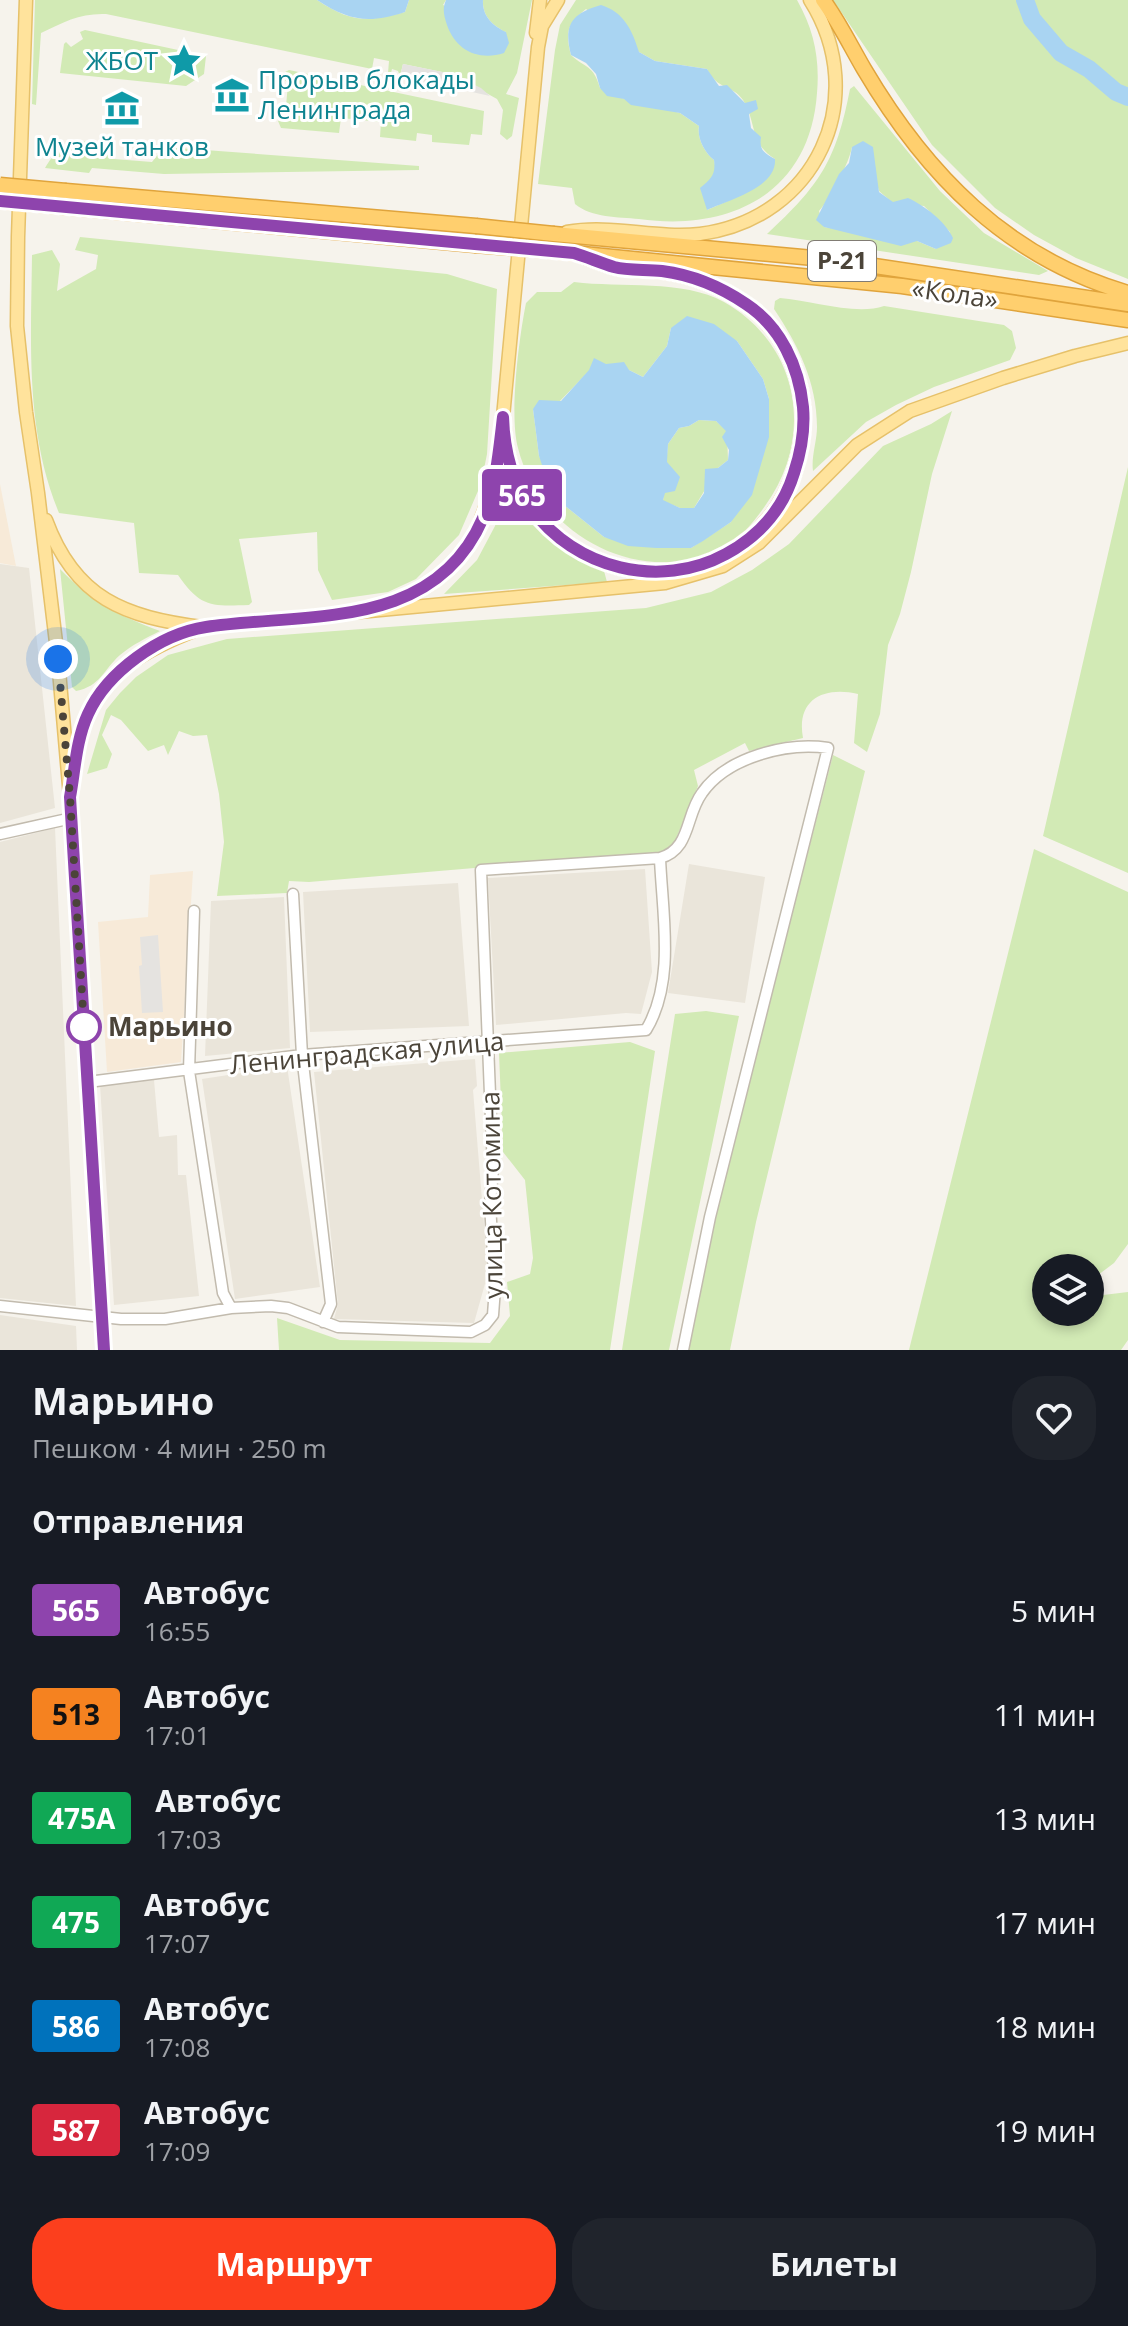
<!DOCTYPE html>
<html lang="ru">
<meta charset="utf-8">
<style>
:root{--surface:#171b24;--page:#20242c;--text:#f1f3f6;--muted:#9ea1a6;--accent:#fc3f1d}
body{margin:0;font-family:"Open Sans",sans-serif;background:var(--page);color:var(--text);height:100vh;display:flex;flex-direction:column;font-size:30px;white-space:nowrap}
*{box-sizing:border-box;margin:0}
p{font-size:26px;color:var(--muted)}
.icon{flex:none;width:44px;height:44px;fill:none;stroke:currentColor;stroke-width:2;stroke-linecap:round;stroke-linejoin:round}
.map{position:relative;height:1350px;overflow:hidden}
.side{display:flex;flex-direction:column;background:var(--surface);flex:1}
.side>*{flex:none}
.badge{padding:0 16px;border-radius:6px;font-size:28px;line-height:52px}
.fabs{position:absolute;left:1032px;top:1254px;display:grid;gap:16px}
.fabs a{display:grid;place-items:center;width:72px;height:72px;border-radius:50%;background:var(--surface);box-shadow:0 4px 12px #0003;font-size:40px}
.you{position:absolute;width:40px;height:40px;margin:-20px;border:6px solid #fff;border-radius:50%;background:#1a73e8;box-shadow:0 0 0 12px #1a73e833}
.map>.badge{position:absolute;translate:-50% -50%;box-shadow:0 0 0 4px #fff}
h2{padding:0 32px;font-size:30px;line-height:72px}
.round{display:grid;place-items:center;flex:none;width:84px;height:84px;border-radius:32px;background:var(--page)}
.overview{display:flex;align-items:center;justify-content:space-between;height:136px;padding:0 32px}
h1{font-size:38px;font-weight:700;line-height:60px}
.button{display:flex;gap:16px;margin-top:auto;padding:16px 32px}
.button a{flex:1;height:92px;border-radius:32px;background:var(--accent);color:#fff;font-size:32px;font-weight:700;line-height:92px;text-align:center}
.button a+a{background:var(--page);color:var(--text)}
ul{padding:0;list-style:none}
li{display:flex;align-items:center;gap:24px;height:104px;padding:0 32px}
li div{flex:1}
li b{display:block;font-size:30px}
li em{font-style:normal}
li .badge{min-width:88px;font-weight:700;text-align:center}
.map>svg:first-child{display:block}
.residential{fill:#eae5da}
.commercial{fill:#f7ead8}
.green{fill:#d2eab5;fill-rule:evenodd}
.parking{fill:#e5e3e0}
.water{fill:#a9d4f2;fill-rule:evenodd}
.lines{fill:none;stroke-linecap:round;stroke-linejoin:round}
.river{stroke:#a9d4f2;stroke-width:18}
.minor-casing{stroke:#c2bbae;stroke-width:13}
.major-casing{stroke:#e6c16a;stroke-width:15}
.highway-casing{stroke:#e0a43c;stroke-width:17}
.minor{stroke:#fff;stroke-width:10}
.major{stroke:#ffe39c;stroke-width:12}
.highway{stroke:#ffcf6e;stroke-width:14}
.highway-bridge-casing{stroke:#e0a43c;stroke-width:17;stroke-linecap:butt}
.highway-bridge{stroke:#ffcf6e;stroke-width:14}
.line-casing{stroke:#fff;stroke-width:18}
.line{stroke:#8e44ad;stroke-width:12}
.walk{stroke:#4b4439;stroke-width:8;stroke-dasharray:0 14.4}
.stop-dot{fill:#fff;stroke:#8e44ad;stroke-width:4}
.labels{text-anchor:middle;stroke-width:6;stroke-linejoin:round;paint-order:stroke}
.shield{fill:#fff;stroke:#817c74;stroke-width:2}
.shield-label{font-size:24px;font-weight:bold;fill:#4b4439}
.culture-label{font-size:26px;fill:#0d838f;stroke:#fff;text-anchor:end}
.street-label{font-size:26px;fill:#4b4439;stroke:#fff}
.stop-label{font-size:26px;font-weight:bold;fill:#4b4439;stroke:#fff;text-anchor:start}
</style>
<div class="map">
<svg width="1128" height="1350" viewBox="0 0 1128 1350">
<rect width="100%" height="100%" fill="#f6f3ec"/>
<path class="residential" d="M 0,564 L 29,568 L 55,808 L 0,823 Z
M 55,828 L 76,1306 L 0,1298 L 0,842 Z
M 689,864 L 765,877 L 745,1003 L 668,993 Z
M 645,869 L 652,972 L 641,1014 L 626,1013 L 496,1025 L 488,878 Z
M 458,883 L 469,1026 L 310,1032 L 303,892 Z
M 284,897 L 290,1048 L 205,1056 L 211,901 Z
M 475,1059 L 477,1086 L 473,1090 L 488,1273 L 474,1323 L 334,1319 L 338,1304 L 314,1072 Z
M 287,1066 L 320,1287 L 235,1299 L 202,1079 Z
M 154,1080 L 159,1137 L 177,1135 L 178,1175 L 186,1175 L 199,1296 L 114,1305 L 100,1085 Z
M 0,1315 L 76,1326 L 77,1350 L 0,1350 Z"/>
<path class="commercial" d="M 0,484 L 16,566 L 0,563 Z
M 193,871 L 181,1062 L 107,1072 L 98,922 L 148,917 L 150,875 Z"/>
<path class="green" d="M 35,0 L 317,0 C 352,23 366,22 405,12 L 409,0 L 446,0 L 443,5 L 506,32 C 493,26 482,16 483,0 L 532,0 L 517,73 L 506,94 L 519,98 L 512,136 L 507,140 L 500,134 L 503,110 L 497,99 L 452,74 L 403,64 L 400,76 L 398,71 L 392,69 L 391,73 L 388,73 L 389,61 L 374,58 L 372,69 L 106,14 C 80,13 64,22 41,33 L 36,105 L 32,104 Z
M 576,0 L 797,0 C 814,30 820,59 817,93 C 810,193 731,232 639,219 C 618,217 592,218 575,204 L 572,188 L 538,184 L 555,50 L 560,25 ZM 586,9 L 639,52 L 655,61 L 707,69 C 717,90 733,85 743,100 C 757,122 749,143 775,159 L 730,200 L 707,210 L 716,170 L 714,160 C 704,152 697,138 699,126 L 680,113 L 624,99 L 600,88 C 593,64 586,69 571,55 C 565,32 567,24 586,9 Z
M 833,0 L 1128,0 L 1128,279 L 1076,258 L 1034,235 L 995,208 L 932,145 Z
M 85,30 L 206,56 L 204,74 L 186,86 L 60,73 L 64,44 L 66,42 L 71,47 L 83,39 L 80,32 Z
M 289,70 L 484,111 L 482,135 L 471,134 L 469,145 L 432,142 L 432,135 L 417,133 L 416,141 L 380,137 L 381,122 L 341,118 L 339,133 L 281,128 L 278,121 L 285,117 L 288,84 L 283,77 L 283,73 Z
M 854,86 L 940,191 L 984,233 L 1048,271 L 1039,275 L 767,234 C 820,185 836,161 850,89 ZM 852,147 L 874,156 L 874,173 L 879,191 L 893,203 L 924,206 L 950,232 L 936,249 L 917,241 L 824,227 L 819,211 C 831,198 849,163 852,147 Z
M 79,141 L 104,143 L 114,159 L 152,162 L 164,147 L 419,166 L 419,170 L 164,174 L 92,168 L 89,173 L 45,168 C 54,153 61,145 79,141 Z
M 80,237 L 447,274 L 497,289 L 487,454 L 481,484 L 459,535 L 416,579 L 388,592 L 332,600 L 318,570 L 317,532 L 239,539 L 252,602 L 249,605 C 211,606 201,608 178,575 L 139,573 L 134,523 L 59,513 C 25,431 31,343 32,255 L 52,250 L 60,264 L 57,291 L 96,269 L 98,255 L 75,250 Z
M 574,282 C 621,288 683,279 724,302 C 800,345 815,437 765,506 C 753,523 738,542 717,551 C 634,587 539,532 518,448 C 509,415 519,338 526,303 L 537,292 L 561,292 ZM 671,328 L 737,341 L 763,379 L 769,399 L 731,522 L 691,548 L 604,537 L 564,505 L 539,456 L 533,409 L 560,401 L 590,370 L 629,370 L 643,377 L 667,346 Z
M 780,298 C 810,300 856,316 884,306 L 1004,325 L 1012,331 L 1016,348 L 1010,360 L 934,387 L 896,405 L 866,422 L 813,471 C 811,457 817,441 817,427 C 817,382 798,345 774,309 L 775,301 Z
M 952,411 L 932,474 L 911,572 L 900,614 L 888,645 L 880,714 L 867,752 L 854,743 L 858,694 C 823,686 796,700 803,738 L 749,751 L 745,743 L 694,770 L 698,786 L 675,841 L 665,852 L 309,882 L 289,881 L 287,893 L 217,896 L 224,842 L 219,794 L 207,735 L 193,736 L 179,731 L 168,755 L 164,745 L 148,751 L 121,720 L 111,715 L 102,735 L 112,754 L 107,768 L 87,774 L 106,710 L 120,693 L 136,677 L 168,655 L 227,639 L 646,608 L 711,592 L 752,570 L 789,544 L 883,446 L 931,424 Z
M 699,420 L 716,421 L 727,431 L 728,460 L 718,468 L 694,508 L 680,508 L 663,501 L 668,444 L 679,428 L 689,426 Z
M 1128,467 L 1128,873 L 1043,836 Z
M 510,482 C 537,534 552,545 604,571 L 607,582 L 444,594 L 477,560 L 495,526 Z
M 60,569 C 94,604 116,614 160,631 C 146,638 132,645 120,655 C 103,670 101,686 76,691 L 72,687 Z
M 833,755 L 865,771 L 756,1222 L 730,1350 L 687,1350 L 714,1219 Z
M 1034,849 L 1128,892 L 1128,1244 L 1114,1263 L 1090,1281 L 1090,1268 L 1046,1268 L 1046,1312 L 1090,1312 L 1090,1285 L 1095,1296 L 1128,1292 L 1128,1340 L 1121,1350 L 909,1350 Z
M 706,1011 L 739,1016 L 669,1350 L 622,1350 L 675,1014 Z
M 630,1042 L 655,1051 L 610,1350 L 279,1350 L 277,1318 L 340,1340 L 490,1343 L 510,1316 L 507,1282 L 530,1274 L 533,1258 L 525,1180 L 503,1152 L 499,1053 Z"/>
<path class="parking" d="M 403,64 L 452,74 L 481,88 L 490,96 L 400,76 Z
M 158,935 L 163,1012 L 142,1013 L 139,966 L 142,965 L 140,937 Z"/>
<path class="water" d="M 317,0 L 409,0 L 405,12 C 369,24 349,21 317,0 Z
M 446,0 L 483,0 C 482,16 493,26 506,32 L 509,43 L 504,53 C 479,61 456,51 447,25 C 444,16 442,9 446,0 Z
M 601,5 C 624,12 632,30 639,52 L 655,61 L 707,69 L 719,86 L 727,85 L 745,103 L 756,100 L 758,109 L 749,114 L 751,128 L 761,137 C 759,150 764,153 775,159 C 777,188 728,200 707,210 L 700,188 C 711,179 716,175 714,160 C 704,152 697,138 699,126 L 680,113 L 631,105 L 624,99 L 607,96 L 600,88 L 596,74 L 586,63 L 571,55 C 563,25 572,13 601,5 Z
M 863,141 L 873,147 L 879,192 L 893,202 L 908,198 C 925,206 945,221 953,238 L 951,243 L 936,249 L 917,241 L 901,246 L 824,227 L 816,220 L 839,174 L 849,163 L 852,147 Z
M 687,316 L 714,324 L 737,341 L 763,379 L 769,399 L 769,437 L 752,495 L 731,522 L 703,541 L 691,548 L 656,548 L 628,546 L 604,537 L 564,505 L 547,480 L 539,456 L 533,409 L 539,400 L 561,401 L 589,370 L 594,358 L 606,364 L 624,362 L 629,370 L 643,377 L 667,346 L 671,328 ZM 699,420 L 716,421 L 726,431 L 722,437 L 729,450 L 728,460 L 718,468 L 705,469 L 704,493 L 694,508 L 680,508 L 663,500 L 665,493 L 675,491 L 680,477 L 667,462 L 668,444 L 679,428 L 689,426 Z"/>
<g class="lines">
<path class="river" d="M 1025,0 L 1032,19 L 1061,53 L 1089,69 L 1116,92 L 1128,97"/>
<g class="minor-casing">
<path id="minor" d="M 0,834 L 72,818
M 293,894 L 302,1055 L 331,1304 L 323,1322
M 194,911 L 189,1071 L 223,1293 L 231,1308
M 88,1082 L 302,1055 L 646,1030 C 676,981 662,912 660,858
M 0,1306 L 121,1319 L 165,1319 L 231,1308 L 271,1306 L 288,1308 L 338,1327 L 471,1332 L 485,1325 L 493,1315 L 495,1288 L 490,1204 L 493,1169 L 481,870 L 660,858 C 691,849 685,816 702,793 C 727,757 787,742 828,748 L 710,1217 L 683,1350"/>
</g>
<g class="major-casing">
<path id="major" d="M 26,0 L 18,237 L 17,326 L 26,412 L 38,493 L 58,659 L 70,797 L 104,1350
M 536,33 L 540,0
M 567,232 C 612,224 655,239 700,234 C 816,219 872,98 810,0
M 46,520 C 75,599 125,617 202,627 L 665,583 L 723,566 L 759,543 L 857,445 L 910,411 L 1003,378 L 1075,356 L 1128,343
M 381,606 C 478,580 492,503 503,417 L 538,47 L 542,26 L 558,0
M 73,781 C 76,765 77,747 82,731 C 98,674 148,648 199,629"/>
</g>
<g class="highway-casing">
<path id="highway" d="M 823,0 C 839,22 850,45 864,69 C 926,174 1007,258 1128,293
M 66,191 L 476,226
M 65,207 L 475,245
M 554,234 L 835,260 L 1128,304
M 553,251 L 902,286 L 1128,320
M 503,417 C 504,449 511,481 531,508 C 575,569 660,590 726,554 C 759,536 782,509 794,473 C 801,451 805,430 803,407 C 799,367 781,328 746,304 C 721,287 693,275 662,271 C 647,269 629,271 614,267 C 600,263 587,257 574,253"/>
</g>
<use href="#minor" class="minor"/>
<use href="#major" class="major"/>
<use href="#highway" class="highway"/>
<g class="highway-bridge-casing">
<path id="highway-bridge" d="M 0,185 L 66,191
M 0,201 L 65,207
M 476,226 L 554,234
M 475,245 L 553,251"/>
</g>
<use href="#highway-bridge" class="highway-bridge"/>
</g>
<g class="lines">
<g class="line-casing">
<path id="line" d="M 0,201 L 574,253 C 587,257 601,263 614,267 C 629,271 647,269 662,271 C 693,275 721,287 746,304 C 781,327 799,367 803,407 C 805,430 801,452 794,473 C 783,509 759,536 726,554 C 660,590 575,569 531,508 C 511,481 504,449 503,417 C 499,450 496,487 483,518 C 434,632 306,612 206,627 C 160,634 107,672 88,714 C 76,740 75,770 70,797 L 104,1350"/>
</g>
<use href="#line" class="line"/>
<path class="walk" d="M 58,659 L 70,797 L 84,1027"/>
</g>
<defs>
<g id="sight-bare" transform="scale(2.76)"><path d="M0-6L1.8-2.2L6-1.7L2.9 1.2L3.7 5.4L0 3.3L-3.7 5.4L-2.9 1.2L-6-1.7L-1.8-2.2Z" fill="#0f9aa8" stroke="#fff" stroke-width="2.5" paint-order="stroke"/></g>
<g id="museum-bare" transform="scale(2.76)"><path d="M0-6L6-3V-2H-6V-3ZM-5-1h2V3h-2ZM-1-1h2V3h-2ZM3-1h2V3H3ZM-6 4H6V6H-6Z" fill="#0f9aa8" stroke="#fff" stroke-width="2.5" paint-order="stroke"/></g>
</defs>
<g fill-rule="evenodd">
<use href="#sight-bare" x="184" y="61"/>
<use href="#museum-bare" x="232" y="95"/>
<use href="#museum-bare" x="122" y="108"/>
</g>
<circle class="stop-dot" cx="84" cy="1027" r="16"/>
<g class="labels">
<rect class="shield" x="808" y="241" width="68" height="40" rx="6"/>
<g class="shield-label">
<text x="842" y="269">Р-21</text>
</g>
<g class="culture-label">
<text x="158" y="70">ЖБОТ</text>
<text x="258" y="89" text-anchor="start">Прорыв блокады<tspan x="258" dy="30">Ленинграда</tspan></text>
<text x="122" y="156" text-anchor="middle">Музей танков</text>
</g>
<g class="street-label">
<text transform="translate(955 294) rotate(8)" y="9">«Кола»</text>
<text transform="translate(367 1053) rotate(-5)" y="9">Ленинградская улица</text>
<text transform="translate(492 1195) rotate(-91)" y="9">улица Котомина</text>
</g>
<g class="stop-label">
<text x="108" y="1036">Марьино</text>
</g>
</g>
</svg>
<div class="fabs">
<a><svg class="icon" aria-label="layers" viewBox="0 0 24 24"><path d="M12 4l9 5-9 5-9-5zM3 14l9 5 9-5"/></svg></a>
</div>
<div class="you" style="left:58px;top:659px"></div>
<b class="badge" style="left:522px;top:495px;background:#8e44ad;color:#fff">565</b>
</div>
<section class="side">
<div class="overview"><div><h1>Марьино</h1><p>Пешком · 4 мин · 250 m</p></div><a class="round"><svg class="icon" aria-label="heart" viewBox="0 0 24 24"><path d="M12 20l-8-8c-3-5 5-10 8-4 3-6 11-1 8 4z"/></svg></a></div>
<h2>Отправления</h2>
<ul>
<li><span class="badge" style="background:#8e44ad;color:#fff">565</span><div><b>Автобус</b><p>16:55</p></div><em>5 мин</em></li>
<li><span class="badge" style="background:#f58220;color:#111">513</span><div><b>Автобус</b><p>17:01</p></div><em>11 мин</em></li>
<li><span class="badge" style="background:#10a855;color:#fff">475А</span><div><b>Автобус</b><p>17:03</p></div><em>13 мин</em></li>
<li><span class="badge" style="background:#10a855;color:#fff">475</span><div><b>Автобус</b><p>17:07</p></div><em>17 мин</em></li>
<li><span class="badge" style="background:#0072bc;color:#fff">586</span><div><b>Автобус</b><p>17:08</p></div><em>18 мин</em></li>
<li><span class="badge" style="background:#d7263d;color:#fff">587</span><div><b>Автобус</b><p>17:09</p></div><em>19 мин</em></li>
</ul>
<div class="button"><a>Маршрут</a><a>Билеты</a></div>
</section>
